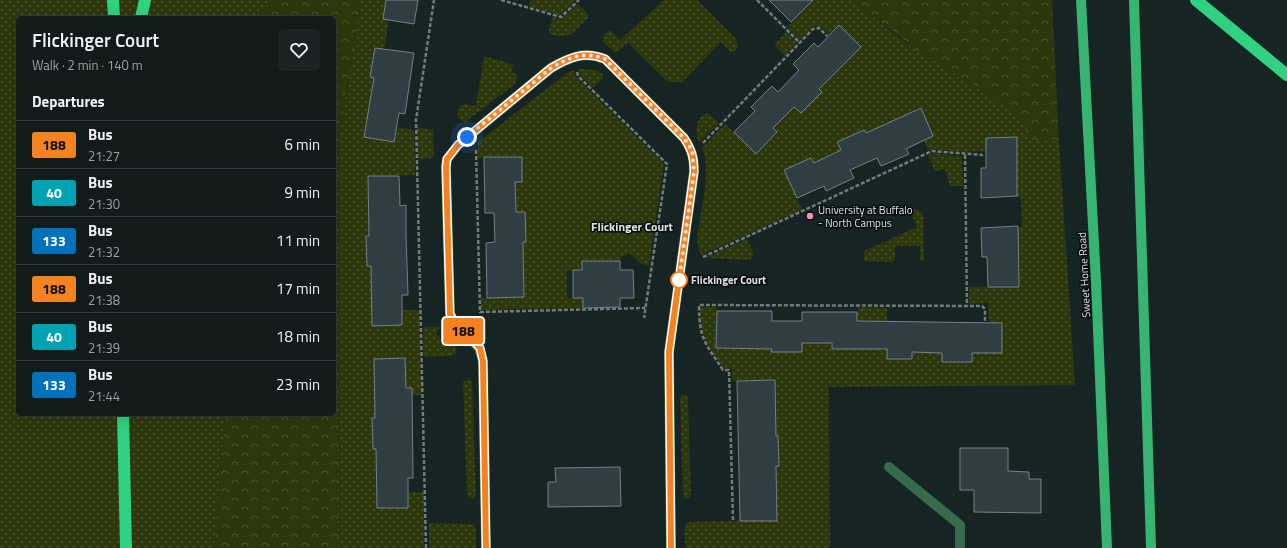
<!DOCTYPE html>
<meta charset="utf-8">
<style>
:root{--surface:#101b1a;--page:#192423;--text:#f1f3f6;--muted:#9ca1a2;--line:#303939}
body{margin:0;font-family:"Titillium Web",sans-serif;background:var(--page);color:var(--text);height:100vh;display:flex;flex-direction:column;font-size:15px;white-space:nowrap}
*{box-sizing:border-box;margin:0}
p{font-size:13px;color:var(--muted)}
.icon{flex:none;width:22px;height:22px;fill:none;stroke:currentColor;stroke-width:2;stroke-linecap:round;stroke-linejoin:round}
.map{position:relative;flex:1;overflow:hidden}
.side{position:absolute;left:16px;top:16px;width:320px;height:400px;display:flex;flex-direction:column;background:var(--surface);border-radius:6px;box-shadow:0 4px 16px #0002,0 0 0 1px var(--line)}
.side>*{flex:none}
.badge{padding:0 8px;border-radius:3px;font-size:14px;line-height:26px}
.you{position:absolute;width:20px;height:20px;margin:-10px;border:3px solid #fff;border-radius:50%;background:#1a73e8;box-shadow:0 0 0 6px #1a73e833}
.map>.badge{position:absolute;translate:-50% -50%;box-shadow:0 0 0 2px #fff}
h2{padding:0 16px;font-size:15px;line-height:36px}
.round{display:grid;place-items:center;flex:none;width:42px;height:42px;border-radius:6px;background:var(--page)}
.head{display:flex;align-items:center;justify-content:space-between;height:68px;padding:0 16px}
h1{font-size:19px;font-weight:600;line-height:30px}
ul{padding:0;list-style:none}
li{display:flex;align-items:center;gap:12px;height:48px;padding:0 16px;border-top:1px solid var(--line)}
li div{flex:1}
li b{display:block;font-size:15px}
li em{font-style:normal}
li .badge{min-width:44px;font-weight:700;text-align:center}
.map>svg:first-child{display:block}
.green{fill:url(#green-dots)}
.forest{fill:url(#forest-crowns)}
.building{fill:#303d42;stroke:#728187}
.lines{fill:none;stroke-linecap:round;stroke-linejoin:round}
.path{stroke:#6f7a79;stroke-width:2.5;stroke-dasharray:4 2;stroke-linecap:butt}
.minor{stroke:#356a4a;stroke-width:10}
.major{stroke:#36b471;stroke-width:10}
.highway{stroke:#30d181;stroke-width:12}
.line-casing{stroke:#fff;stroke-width:9}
.line{stroke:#f58220;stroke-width:6}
.walk{stroke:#dbe4e3;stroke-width:4;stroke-dasharray:0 7.2}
.poi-dot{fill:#fe8ebd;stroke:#060c0b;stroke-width:1.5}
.stop-dot{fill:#fff;stroke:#f58220;stroke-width:2}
.labels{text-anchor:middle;stroke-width:3;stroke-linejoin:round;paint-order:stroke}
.poi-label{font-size:11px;fill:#dbe4e3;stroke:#060c0b;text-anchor:start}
.street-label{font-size:11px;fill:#dbe4e3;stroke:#060c0b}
.stop-label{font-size:11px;font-weight:bold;fill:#dbe4e3;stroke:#060c0b;text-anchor:start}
.neighbourhood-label{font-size:12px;font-weight:bold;fill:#dbe4e3;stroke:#060c0b}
</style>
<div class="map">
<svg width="1287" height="548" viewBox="0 0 1287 548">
<defs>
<pattern id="green-dots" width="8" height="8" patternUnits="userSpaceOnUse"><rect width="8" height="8" fill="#2d370c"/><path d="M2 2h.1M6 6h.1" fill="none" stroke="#4b542f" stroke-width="1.8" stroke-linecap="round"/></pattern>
<pattern id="forest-crowns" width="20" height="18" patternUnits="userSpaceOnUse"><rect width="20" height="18" fill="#2d370c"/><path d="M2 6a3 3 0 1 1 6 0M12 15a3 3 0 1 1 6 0" fill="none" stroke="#4b542f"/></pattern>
</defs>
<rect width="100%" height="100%" fill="#162423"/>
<path class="green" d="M 0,0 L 273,0 L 254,18 L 18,18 L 18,414 L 225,414 L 214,548 L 0,548 Z
M 359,0 L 386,0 L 389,20 L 384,49 L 375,48 L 370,77 L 379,79 L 374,109 L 369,108 L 364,137 L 394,142 L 397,127 L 414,130 L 415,175 L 369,176 L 375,236 L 366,237 L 367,266 L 376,266 L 376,296 L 371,296 L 372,326 L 402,325 L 402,310 L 419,310 L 422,395 L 412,395 L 412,388 L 406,388 L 405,358 L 375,359 L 375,388 L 381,418 L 372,419 L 373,448 L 382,448 L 377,479 L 378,508 L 408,508 L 408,492 L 424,492 L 424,548 L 338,548 L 339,140 L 360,5 Z
M 531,0 L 576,0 L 560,15 L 529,6 Z
M 664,0 L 697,0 L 735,38 L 738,47 L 734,52 L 731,52 L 721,42 L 682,82 L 668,82 L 628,43 L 615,53 L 603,42 L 603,36 L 608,31 L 611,31 L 620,40 Z
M 813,0 L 852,0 L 906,43 L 1059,140 L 1075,385 L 829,387 L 830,548 L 686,548 L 684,531 L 687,522 L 777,520 L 777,496 L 770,496 L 769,466 L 779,465 L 778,436 L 769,436 L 775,380 L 732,381 L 732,368 L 723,368 C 706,342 700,339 700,307 L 717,307 L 717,348 L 741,349 L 772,342 L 771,351 L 802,343 L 832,343 L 832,349 L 857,349 L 858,307 L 887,308 L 887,359 L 911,359 L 912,352 L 942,353 L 942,362 L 971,362 L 972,353 L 1002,353 L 1002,323 L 989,322 L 988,303 L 969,304 L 969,287 L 1018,287 L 1012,227 L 1022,227 L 1021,197 L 1012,197 L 1012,167 L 1017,167 L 1017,138 L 986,138 L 986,151 L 961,152 L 933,149 L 929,151 L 924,141 L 933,136 L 920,108 L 894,120 L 868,138 L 864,130 L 837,142 L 841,150 L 814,163 L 811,158 L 784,170 L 802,210 L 701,255 C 689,234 716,180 702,148 L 725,124 L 756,153 L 777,132 L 773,128 L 794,107 L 801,113 L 821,92 L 815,86 L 840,68 L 861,46 L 839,25 L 829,35 L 821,27 L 814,26 L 800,40 L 787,27 Z
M 578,4 L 588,14 L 588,18 C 574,31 571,41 550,34 L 549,29 L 553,17 L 561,19 Z
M 786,32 L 797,43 L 785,56 L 775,46 L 775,44 Z
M 484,56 L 514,65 L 511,72 L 518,75 L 515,84 L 465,122 L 458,118 L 458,109 L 464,104 L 476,106 Z
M 578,69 L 596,70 L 603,74 L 603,78 L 593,88 L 580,75 Z
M 574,70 L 576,77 L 664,164 L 649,266 L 640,263 L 629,253 L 622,256 L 620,261 L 582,261 L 582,270 L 567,271 L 567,298 L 583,298 L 583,308 L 481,310 L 481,298 L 524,297 L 524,272 L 516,242 L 526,241 L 525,212 L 516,212 L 515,182 L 522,181 L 522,157 L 478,158 L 478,142 L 567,73 Z
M 708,113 L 719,123 L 699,143 C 695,133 695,116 708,113 Z
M 417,127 L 433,130 L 434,155 L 432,158 L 418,159 Z
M 932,153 L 962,156 L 963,186 L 950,186 L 945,169 L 935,171 L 928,156 Z
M 917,209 L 922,212 L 923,217 L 924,262 L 920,260 L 920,246 L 895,246 L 895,260 L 892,262 L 864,261 L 864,251 L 917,227 L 911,212 L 912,210 Z
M 747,239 L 753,252 L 753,257 L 750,260 L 705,258 Z
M 423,327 L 441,327 L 436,334 L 444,342 L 453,334 L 457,342 L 456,353 L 451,356 L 423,357 Z
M 468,379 L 472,382 L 476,496 L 472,499 L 467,496 L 463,382 Z
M 682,395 L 687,395 L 688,398 L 691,496 L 687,499 L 683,496 L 680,398 Z
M 429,523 L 473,524 L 476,529 L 476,548 L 429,548 Z"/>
<path class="forest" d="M 273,0 L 359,0 L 360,5 L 339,140 L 338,548 L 214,548 L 225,414 L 334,414 L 334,18 L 254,18 Z
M 852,0 L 1052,0 L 1059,140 L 1032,140 L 1019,119 L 989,95 L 921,53 Z"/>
<path class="building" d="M 386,0 L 418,0 L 414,24 L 383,19 Z
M 769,0 L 813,0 L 791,22 Z
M 839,25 L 861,47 L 819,89 L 822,92 L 801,113 L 794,107 L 773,128 L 777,132 L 756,154 L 734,132 L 755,111 L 751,107 L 772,86 L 778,92 L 799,70 L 793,64 L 814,43 L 818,47 Z
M 375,48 L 414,53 L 405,114 L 399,113 L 394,142 L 364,137 L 374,78 L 370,77 Z
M 921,108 L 933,136 L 906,149 L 909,154 L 881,166 L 877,158 L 850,170 L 854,178 L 826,191 L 824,186 L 797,198 L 784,170 L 811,158 L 814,163 L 841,150 L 837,142 L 864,130 L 866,133 Z
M 1017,137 L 1017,196 L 981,198 L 981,168 L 986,168 L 986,138 Z
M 484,157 L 522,157 L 522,182 L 515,182 L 516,212 L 525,212 L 526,242 L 523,242 L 524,297 L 487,298 L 486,243 L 495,242 L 494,213 L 485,213 Z
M 368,176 L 399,176 L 400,206 L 406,205 L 406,235 L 408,295 L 402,295 L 402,325 L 372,326 L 371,266 L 367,266 L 366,236 L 369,236 Z
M 1018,226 L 1019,287 L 988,287 L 987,257 L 982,257 L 981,228 Z
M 582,261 L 620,261 L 620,270 L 633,270 L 634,298 L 620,298 L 620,307 L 583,308 L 583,298 L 573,298 L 573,270 L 582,270 Z
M 717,311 L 772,311 L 772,321 L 802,321 L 802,312 L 857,312 L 857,321 L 1002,323 L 1002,353 L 972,353 L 972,362 L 942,362 L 942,353 L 912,352 L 912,359 L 887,359 L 887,349 L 832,349 L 832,343 L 802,343 L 802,352 L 771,352 L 772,349 L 716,348 Z
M 405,358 L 406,388 L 412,388 L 413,478 L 408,478 L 408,508 L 377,508 L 376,449 L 373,449 L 372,418 L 375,418 L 374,359 Z
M 775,380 L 776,436 L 778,436 L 779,466 L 776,466 L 777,521 L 740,521 L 737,381 Z
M 960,448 L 1008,448 L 1008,471 L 1029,472 L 1029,479 L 1041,479 L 1041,513 L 974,512 L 974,490 L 960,490 Z
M 620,467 L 621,506 L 548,507 L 548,482 L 556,482 L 555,468 Z"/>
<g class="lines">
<path class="path" d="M 501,0 L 561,17 L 579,0
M 757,0 L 800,43
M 577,72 L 578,76 L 667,164 L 644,318
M 703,143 L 813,29 L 819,28 L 827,36
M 476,150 L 480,312 L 645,308
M 965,155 L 967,306
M 703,257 L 932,151 L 983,155
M 733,520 L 729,370 L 723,370 C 705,343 699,339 699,305 L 982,306 L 985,309 L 985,321
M 426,548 L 416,120 L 434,0"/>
<path class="minor" d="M 889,467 L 960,525 L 960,548
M 486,548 L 483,361 L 479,348 L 454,321 L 450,314 L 446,167 L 447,159 L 458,145 L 551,68 C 570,57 584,51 605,59 L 684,138 C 692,150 694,158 694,172 L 669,352 L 671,548"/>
<path class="major" d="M 1081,0 L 1096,281 L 1107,548
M 1134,0 L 1151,548"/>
<path class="highway" d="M 113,0 L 114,18
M 1196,0 L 1287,75
M 141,18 L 145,0
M 123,414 L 126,548"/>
</g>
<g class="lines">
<g class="line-casing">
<path id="line" d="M 486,548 L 483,361 L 480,348 L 454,321 L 450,314 L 446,167 L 447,159 L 458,145 L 551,68 C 570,57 584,51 605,59 L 684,138 C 692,150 694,158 694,172 L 669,352 L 671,548"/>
</g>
<use href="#line" class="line"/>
<path class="walk" d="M 467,137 L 551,68 C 570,57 584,51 605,59 L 684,138 L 692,150 L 694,172 L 679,280"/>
</g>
<circle class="poi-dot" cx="810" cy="216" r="4"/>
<circle class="stop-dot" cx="679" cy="280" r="8"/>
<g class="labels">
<g class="poi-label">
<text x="818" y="214">University at Buffalo<tspan x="818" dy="13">- North Campus</tspan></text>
</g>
<g class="street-label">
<text transform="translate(1084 275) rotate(-93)" y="4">Sweet Home Road</text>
</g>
<g class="stop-label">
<text x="691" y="284">Flickinger Court</text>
</g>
<g class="neighbourhood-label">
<text x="632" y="231">Flickinger Court</text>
</g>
</g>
</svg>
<div class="you" style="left:467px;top:137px"></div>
<b class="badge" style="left:463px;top:331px;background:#f58220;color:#111">188</b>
<section class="side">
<div class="head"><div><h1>Flickinger Court</h1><p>Walk · 2 min · 140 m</p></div><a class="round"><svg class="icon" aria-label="heart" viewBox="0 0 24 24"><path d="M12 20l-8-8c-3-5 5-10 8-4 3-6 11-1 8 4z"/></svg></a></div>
<h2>Departures</h2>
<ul>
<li><span class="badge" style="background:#f58220;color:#111">188</span><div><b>Bus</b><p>21:27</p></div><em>6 min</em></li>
<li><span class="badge" style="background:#00a3b4;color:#fff">40</span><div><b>Bus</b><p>21:30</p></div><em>9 min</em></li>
<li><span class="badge" style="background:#0072bc;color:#fff">133</span><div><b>Bus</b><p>21:32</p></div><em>11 min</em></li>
<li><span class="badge" style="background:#f58220;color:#111">188</span><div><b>Bus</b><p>21:38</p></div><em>17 min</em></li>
<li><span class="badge" style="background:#00a3b4;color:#fff">40</span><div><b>Bus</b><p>21:39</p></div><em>18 min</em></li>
<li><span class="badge" style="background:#0072bc;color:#fff">133</span><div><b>Bus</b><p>21:44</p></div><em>23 min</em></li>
</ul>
</section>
</div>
